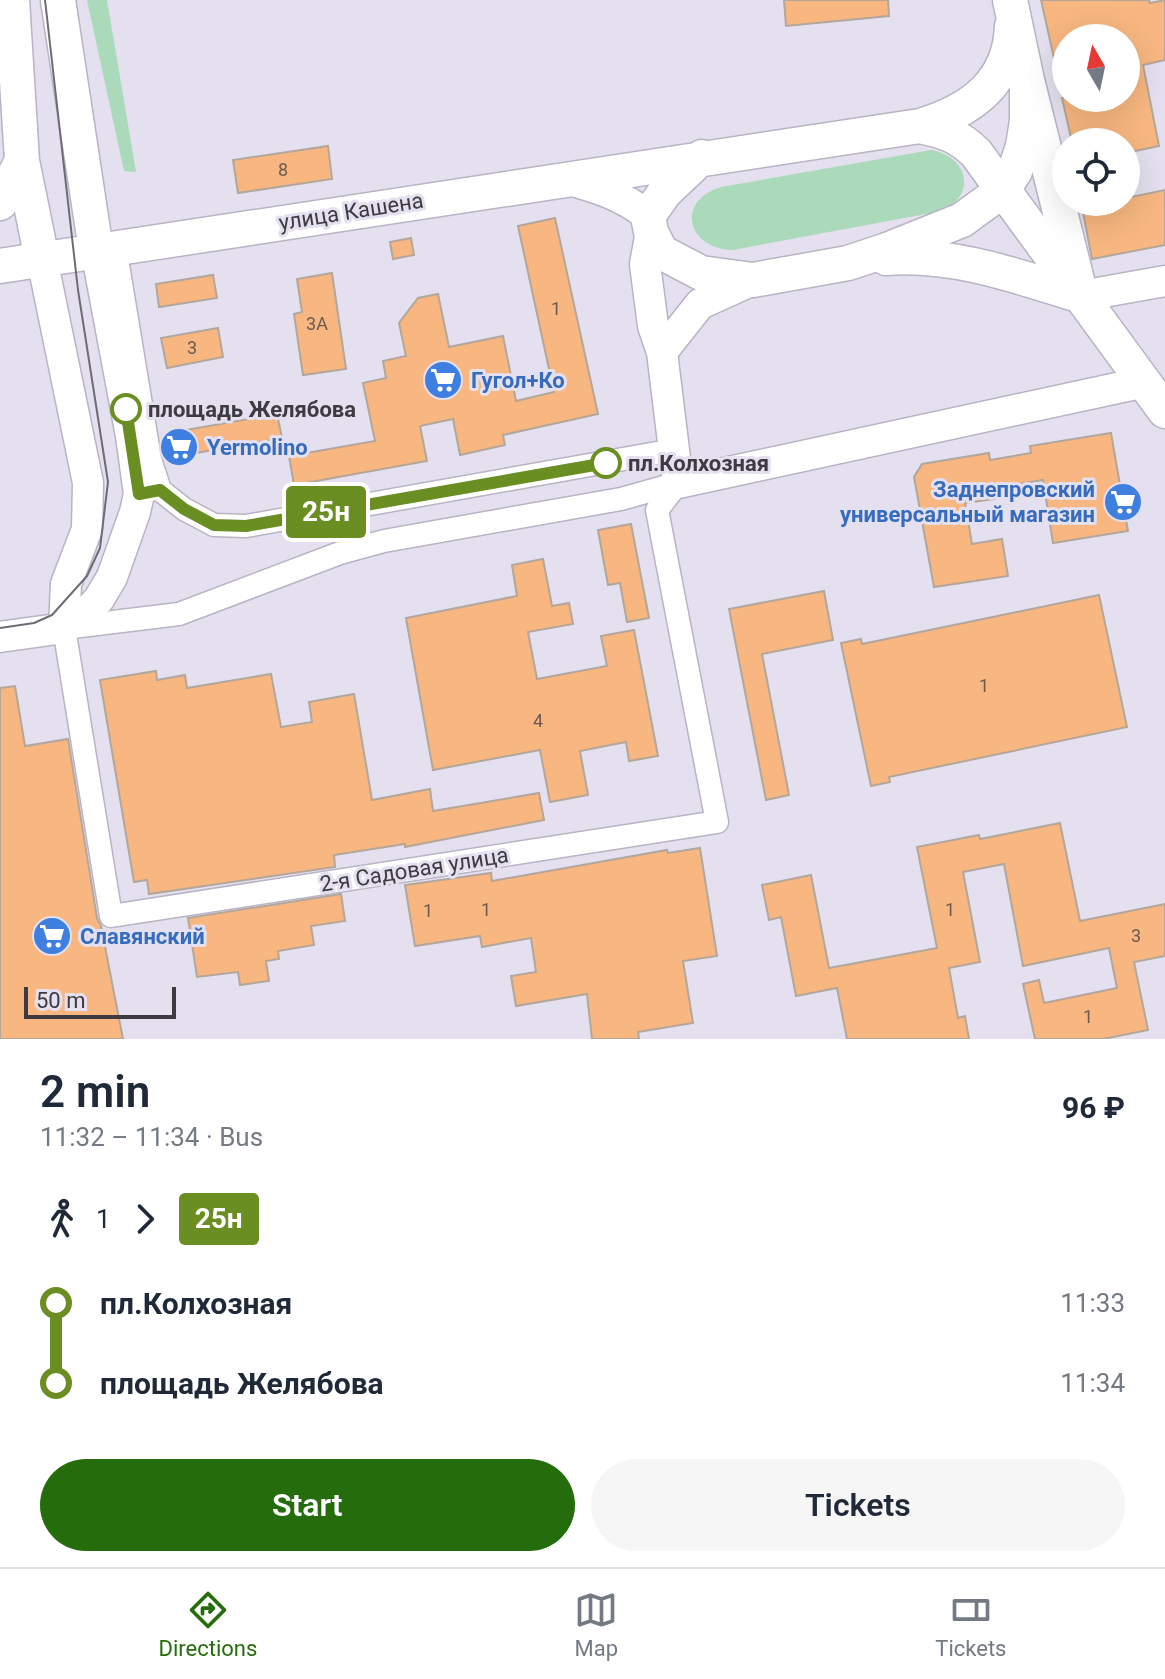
<!DOCTYPE html>
<meta charset="utf-8">
<style>
:root{--surface:#fff;--page:#f6f6f7;--text:#1f2937;--muted:#747a83;--line:#e0e1e3;--accent:#256d0c}
body{margin:0;font-family:Roboto,sans-serif;background:var(--page);color:var(--text);height:100vh;display:flex;flex-direction:column;font-size:30px;white-space:nowrap}
*{box-sizing:border-box;margin:0}
p{font-size:26px;color:var(--muted)}
.icon{flex:none;width:44px;height:44px;fill:none;stroke:currentColor;stroke-width:2;stroke-linecap:round;stroke-linejoin:round}
.map{position:relative;height:1039px;overflow:hidden}
.sheet{display:flex;flex-direction:column;background:var(--surface);flex:1}
.sheet>*{flex:none}
.badge{padding:0 16px;border-radius:6px;font-size:28px;line-height:52px}
.needle{width:52px;rotate:351deg}
.tools{position:absolute;left:1052px;top:24px;display:grid;gap:16px}
.tools a{display:grid;place-items:center;width:88px;height:88px;border-radius:50%;background:var(--surface);box-shadow:0 8px 32px #0002;font-size:40px}
.scale{position:absolute;left:24px;bottom:20px;width:152px;box-sizing:border-box;padding-left:8px;border:4px solid #3d3b41;border-top:0;font-size:22px;line-height:28px;white-space:nowrap;color:#3d3b41;-webkit-text-stroke:6px #e4e0ef;paint-order:stroke}
.map>.badge{position:absolute;translate:-50% -50%;box-shadow:0 0 0 4px #fff}
.legs{display:flex;align-items:center;gap:12px;height:88px;padding:0 40px;font-size:26px}
.legs p{margin-inline-start:auto}
.headline{display:flex;align-items:center;justify-content:space-between;height:136px;padding:0 40px}
h1{font-size:44px;font-weight:600;line-height:60px}
.primary-button{display:flex;gap:16px;margin-top:auto;padding:16px 40px}
.primary-button a{flex:1;height:92px;border-radius:48px;background:var(--accent);color:#fff;font-size:32px;font-weight:600;line-height:92px;text-align:center}
.primary-button a+a{background:var(--page);color:var(--text)}
ul{padding:0 40px;list-style:none}
li{display:flex;align-items:center;gap:28px;height:80px;font-size:30px}
li i{display:grid;place-items:center;width:12px;height:100%;margin:0 10px;background:currentColor}
li i::after{content:'';width:20px;height:20px;margin:-10px;border:6px solid;border-radius:50%;background:var(--surface)}
li p{margin-inline-start:auto}
li:first-child i{background:linear-gradient(#0000 50%,currentColor 0)}
li:last-child i{background:linear-gradient(currentColor 50%,#0000 0)}
.dock{display:flex;justify-content:space-around;align-items:center;height:112px;border-top:2px solid var(--line);background:var(--surface);font-size:22px;color:var(--muted)}
.dock a{display:grid;justify-items:center;gap:4px}
.dock .selected{color:var(--accent)}
.map>svg:first-child{display:block}
.green{fill:#aadab9}
.building{fill:#f8b780;stroke:#b3a69b;stroke-width:2}
.lines{fill:none;stroke-linecap:round;stroke-linejoin:round}
.street-casing{stroke:#b8b4c3;stroke-width:25}
.secondary-casing{stroke:#b8b4c3;stroke-width:33}
.primary-casing{stroke:#b8b4c3;stroke-width:37}
.street{stroke:#fff;stroke-width:22}
.secondary{stroke:#fff;stroke-width:30}
.primary{stroke:#fff;stroke-width:34}
.tram{stroke:#6e6b74;stroke-width:2}
.line-1-casing{stroke:#fff;stroke-width:18}
.line-1{stroke:#6b8e23;stroke-width:12}
.stop-1-dot{fill:#fff;stroke:#6b8e23;stroke-width:4}
.labels{text-anchor:middle;stroke-width:6;stroke-linejoin:round;paint-order:stroke}
.number-label{font-size:18px;fill:#6c5a51}
.street-label{font-size:22px;fill:#3d3b41;stroke:#e4e0ef}
.shop-label{font-size:22px;font-weight:bold;fill:#366cbe;stroke:#e4e0ef;text-anchor:start}
.stop-label{font-size:22px;font-weight:bold;fill:#3d3b41;stroke:#e4e0ef;text-anchor:start}
</style>
<div class="map">
<svg width="1165" height="1039" viewBox="0 0 1165 1039">
<rect width="100%" height="100%" fill="#e4e0ef"/>
<path class="green" d="M 87,0 L 107,0 L 136,172 L 124,171 Z
M 931,150 C 967,156 978,194 942,211 L 733,250 C 687,249 675,201 721,187 Z"/>
<path class="building" d="M 784,0 L 888,0 L 889,16 L 786,26 Z
M 1041,0 L 1149,0 L 1150,3 L 1165,0 L 1165,60 L 1143,65 L 1159,146 L 1126,153 L 1126,142 L 1072,142 L 1062,98 L 1126,98 L 1126,38 L 1066,38 L 1066,80 L 1059,81 Z
M 328,146 L 332,179 L 238,193 L 233,160 Z
M 1165,190 L 1165,245 L 1092,259 L 1081,202 L 1126,202 L 1126,198 Z
M 555,218 L 598,414 L 503,435 L 505,445 L 460,455 L 453,419 L 420,426 L 427,461 L 294,485 L 289,456 L 375,441 L 363,383 L 386,378 L 383,361 L 406,356 L 399,323 L 418,298 L 438,294 L 449,347 L 503,336 L 516,401 L 554,392 L 518,226 Z
M 411,238 L 414,255 L 393,259 L 390,242 Z
M 332,273 L 346,369 L 303,375 L 294,314 L 302,312 L 297,279 Z
M 213,275 L 217,298 L 159,307 L 156,284 Z
M 218,328 L 223,357 L 167,368 L 161,338 Z
M 277,414 L 282,438 L 179,456 L 174,432 Z
M 1111,433 L 1128,531 L 1053,543 L 1043,480 L 994,488 L 995,499 L 965,503 L 972,544 L 1002,539 L 1008,576 L 934,587 L 914,477 L 922,464 L 989,453 L 990,460 L 1031,453 L 1030,446 Z
M 631,524 L 649,618 L 627,622 L 620,583 L 608,585 L 598,530 Z
M 543,559 L 552,606 L 569,603 L 573,624 L 528,632 L 537,679 L 607,666 L 601,636 L 634,630 L 658,756 L 629,761 L 626,742 L 580,751 L 588,795 L 550,802 L 540,750 L 433,770 L 406,618 L 517,596 L 512,565 Z
M 824,591 L 833,640 L 762,654 L 789,795 L 766,800 L 729,609 Z
M 1099,595 L 1127,727 L 889,777 L 890,782 L 871,786 L 841,643 L 861,639 L 862,644 Z
M 156,671 L 157,680 L 185,675 L 187,688 L 271,674 L 281,727 L 312,722 L 309,702 L 354,694 L 372,800 L 430,789 L 433,811 L 539,793 L 544,820 L 405,847 L 405,844 L 334,855 L 335,867 L 149,894 L 147,880 L 134,882 L 100,680 Z
M 15,686 L 25,746 L 68,739 L 97,918 L 101,926 L 123,1039 L 0,1039 L 0,688 Z
M 1060,823 L 1080,921 L 1165,904 L 1165,956 L 1134,962 L 1148,1030 L 1103,1039 L 1035,1039 L 1023,984 L 1039,980 L 1044,1003 L 1117,988 L 1109,948 L 1023,966 L 1004,864 L 963,872 L 980,962 L 949,968 L 958,1018 L 965,1016 L 969,1039 L 847,1039 L 837,988 L 796,996 L 781,917 L 769,920 L 762,885 L 811,875 L 829,968 L 937,948 L 917,847 L 979,835 L 980,839 Z
M 700,848 L 717,956 L 683,961 L 693,1023 L 638,1032 L 639,1039 L 592,1039 L 587,994 L 516,1006 L 511,976 L 536,972 L 531,938 L 482,947 L 480,936 L 415,946 L 405,885 L 491,873 L 492,881 L 667,850 L 668,853 Z
M 341,894 L 345,921 L 311,926 L 314,945 L 278,951 L 279,959 L 266,961 L 269,981 L 240,985 L 238,972 L 197,977 L 188,918 Z"/>
<g class="lines">
<g class="street-casing">
<path id="street" d="M 115,247 L 150,459 L 160,490 L 184,509 L 214,525 L 246,526 L 674,450
M 678,483 L 657,510 L 717,822 L 111,916 L 64,628 L 179,614 L 340,553 L 384,541 L 621,499 Z"/>
</g>
<g class="secondary-casing">
<path id="secondary" d="M 565,179 C 596,187 624,196 648,216
M 651,232 L 645,264 L 653,326 L 662,352 L 678,483 L 1145,382
M 42,259 L 88,483 L 87,529 L 66,584 L 64,628
M 1081,296 L 1165,281
M 662,352 L 700,304 L 753,280
M 0,637 L 64,628 L 85,614 L 99,599 L 112,577 L 135,512 L 139,494 L 131,436 L 96,250"/>
</g>
<g class="primary-casing">
<path id="primary" d="M 12,0 L 22,161 L 42,259
M 58,0 L 96,250
M 1010,0 L 1027,80 L 1077,280
M 920,126 C 971,111 1010,83 1012,26
M 702,157 L 665,192 L 648,216 L 651,232 L 661,252 L 701,273 L 753,280 L 848,263 L 887,250 L 962,220 L 1003,190 L 1015,171 L 1023,146 L 1027,121 L 1027,80
M 0,203 L 22,161
M 886,258 C 954,253 1017,276 1081,296
M 0,266 L 920,126 C 944,131 959,136 976,153 L 1165,411"/>
</g>
<use href="#street" class="street"/>
<use href="#secondary" class="secondary"/>
<use href="#primary" class="primary"/>
<path class="tram" d="M 0,628 L 34,623 L 52,615 L 87,576 L 100,548 L 108,482 L 78,290 L 45,0"/>
</g>
<g class="lines">
<g class="line-1-casing">
<path id="line-1" d="M 126,409 L 139,494 L 160,490 L 184,509 L 214,525 L 246,526 L 606,463"/>
</g>
<use href="#line-1" class="line-1"/>
</g>
<defs>
<g id="supermarket-disc" transform="scale(2)"><circle r="9.5" fill="#3f7fe0" stroke="#e4e0ef"/><path d="M-6-5.5h2.5l.6 2H6L4.5 2H-2.5L-4.4-4H-6ZM-1.5 3.2a1.3 1.3 0 1 0 .1 0ZM3 3.2a1.3 1.3 0 1 0 .1 0Z" fill="#fff"/></g>
</defs>
<g fill-rule="evenodd">
<use href="#supermarket-disc" x="443" y="380"/>
<use href="#supermarket-disc" x="179" y="447"/>
<use href="#supermarket-disc" x="1123" y="502"/>
<use href="#supermarket-disc" x="52" y="936"/>
</g>
<g class="stop-1-dot">
<circle cx="126" cy="409" r="14"/>
<circle cx="606" cy="463" r="14"/>
</g>
<g class="labels">
<g class="number-label">
<text x="283" y="176">8</text>
<text x="556" y="315">1</text>
<text x="317" y="330">3А</text>
<text x="192" y="354">3</text>
<text x="984" y="692">1</text>
<text x="538" y="727">4</text>
<text x="486" y="916">1</text>
<text x="950" y="916">1</text>
<text x="428" y="917">1</text>
<text x="1136" y="942">3</text>
<text x="1088" y="1023">1</text>
</g>
<g class="street-label">
<text transform="translate(351 211) rotate(-9)" y="8">улица Кашена</text>
<text transform="translate(414 869) rotate(-9)" y="8">2-я Садовая улица</text>
</g>
<g class="shop-label">
<text x="471" y="388">Гугол+Ко</text>
<text x="207" y="455">Yermolino</text>
<text x="1095" y="497" text-anchor="end">Заднепровский<tspan x="1095" dy="25">универсальный магазин</tspan></text>
<text x="80" y="944">Славянский</text>
</g>
<g class="stop-label">
<text x="148" y="417">площадь Желябова</text>
<text x="628" y="471">пл.Колхозная</text>
</g>
</g>
</svg>
<div class="tools">
<a><svg class="needle" viewBox="-14 -14 28 28"><path d="M0-13l5 13h-10z" fill="#e53935"/><path d="M0 13l5-13h-10z" fill="#747a83"/></svg></a>
<a><svg class="icon" aria-label="locate" viewBox="0 0 24 24"><circle cx="12" cy="12" r="6"/><path d="M12 2v4M12 18v4M2 12h4M18 12h4"/></svg></a>
</div>
<div class="scale">50 m</div>
<b class="badge" style="left:326px;top:512px;background:#6b8e23;color:#fff">25н</b>
</div>
<section class="sheet">
<div class="headline"><div><h1>2 min</h1><p>11:32 – 11:34 · Bus</p></div><b>96 ₽</b></div>
<div class="legs"><svg class="icon" aria-label="walk" viewBox="0 0 24 24"><circle cx="13" cy="4" r="2"/><path d="M13 8l-2 6 4 7M11 14l-3 7M7 12l3-4h3l4 4"/></svg>1<svg class="icon" aria-label="forward" viewBox="0 0 24 24"><path d="M9 5l7 7-7 7"/></svg><b class="badge" style="background:#6b8e23;color:#fff">25н</b></div>
<ul>
<li><i style="color:#6b8e23"></i><b>пл.Колхозная</b><p>11:33</p></li>
<li><i style="color:#6b8e23"></i><b>площадь Желябова</b><p>11:34</p></li>
</ul>
<div class="primary-button"><a>Start</a><a>Tickets</a></div>
</section>
<nav class="dock">
<a class="selected"><svg class="icon" aria-label="directions" viewBox="0 0 24 24"><path d="M12 3l9 9-9 9-9-9zM9 14v-3h6M13 9l2 2-2 2"/></svg>Directions</a>
<a><svg class="icon" aria-label="map" viewBox="0 0 24 24"><path d="M3 6l6-2 6 2 6-2v14l-6 2-6-2-6 2zM9 4v14M15 6v14"/></svg>Map</a>
<a><svg class="icon" aria-label="tickets" viewBox="0 0 24 24"><path d="M3 7h18v10H3zM15 7v10"/></svg>Tickets</a>
</nav>
